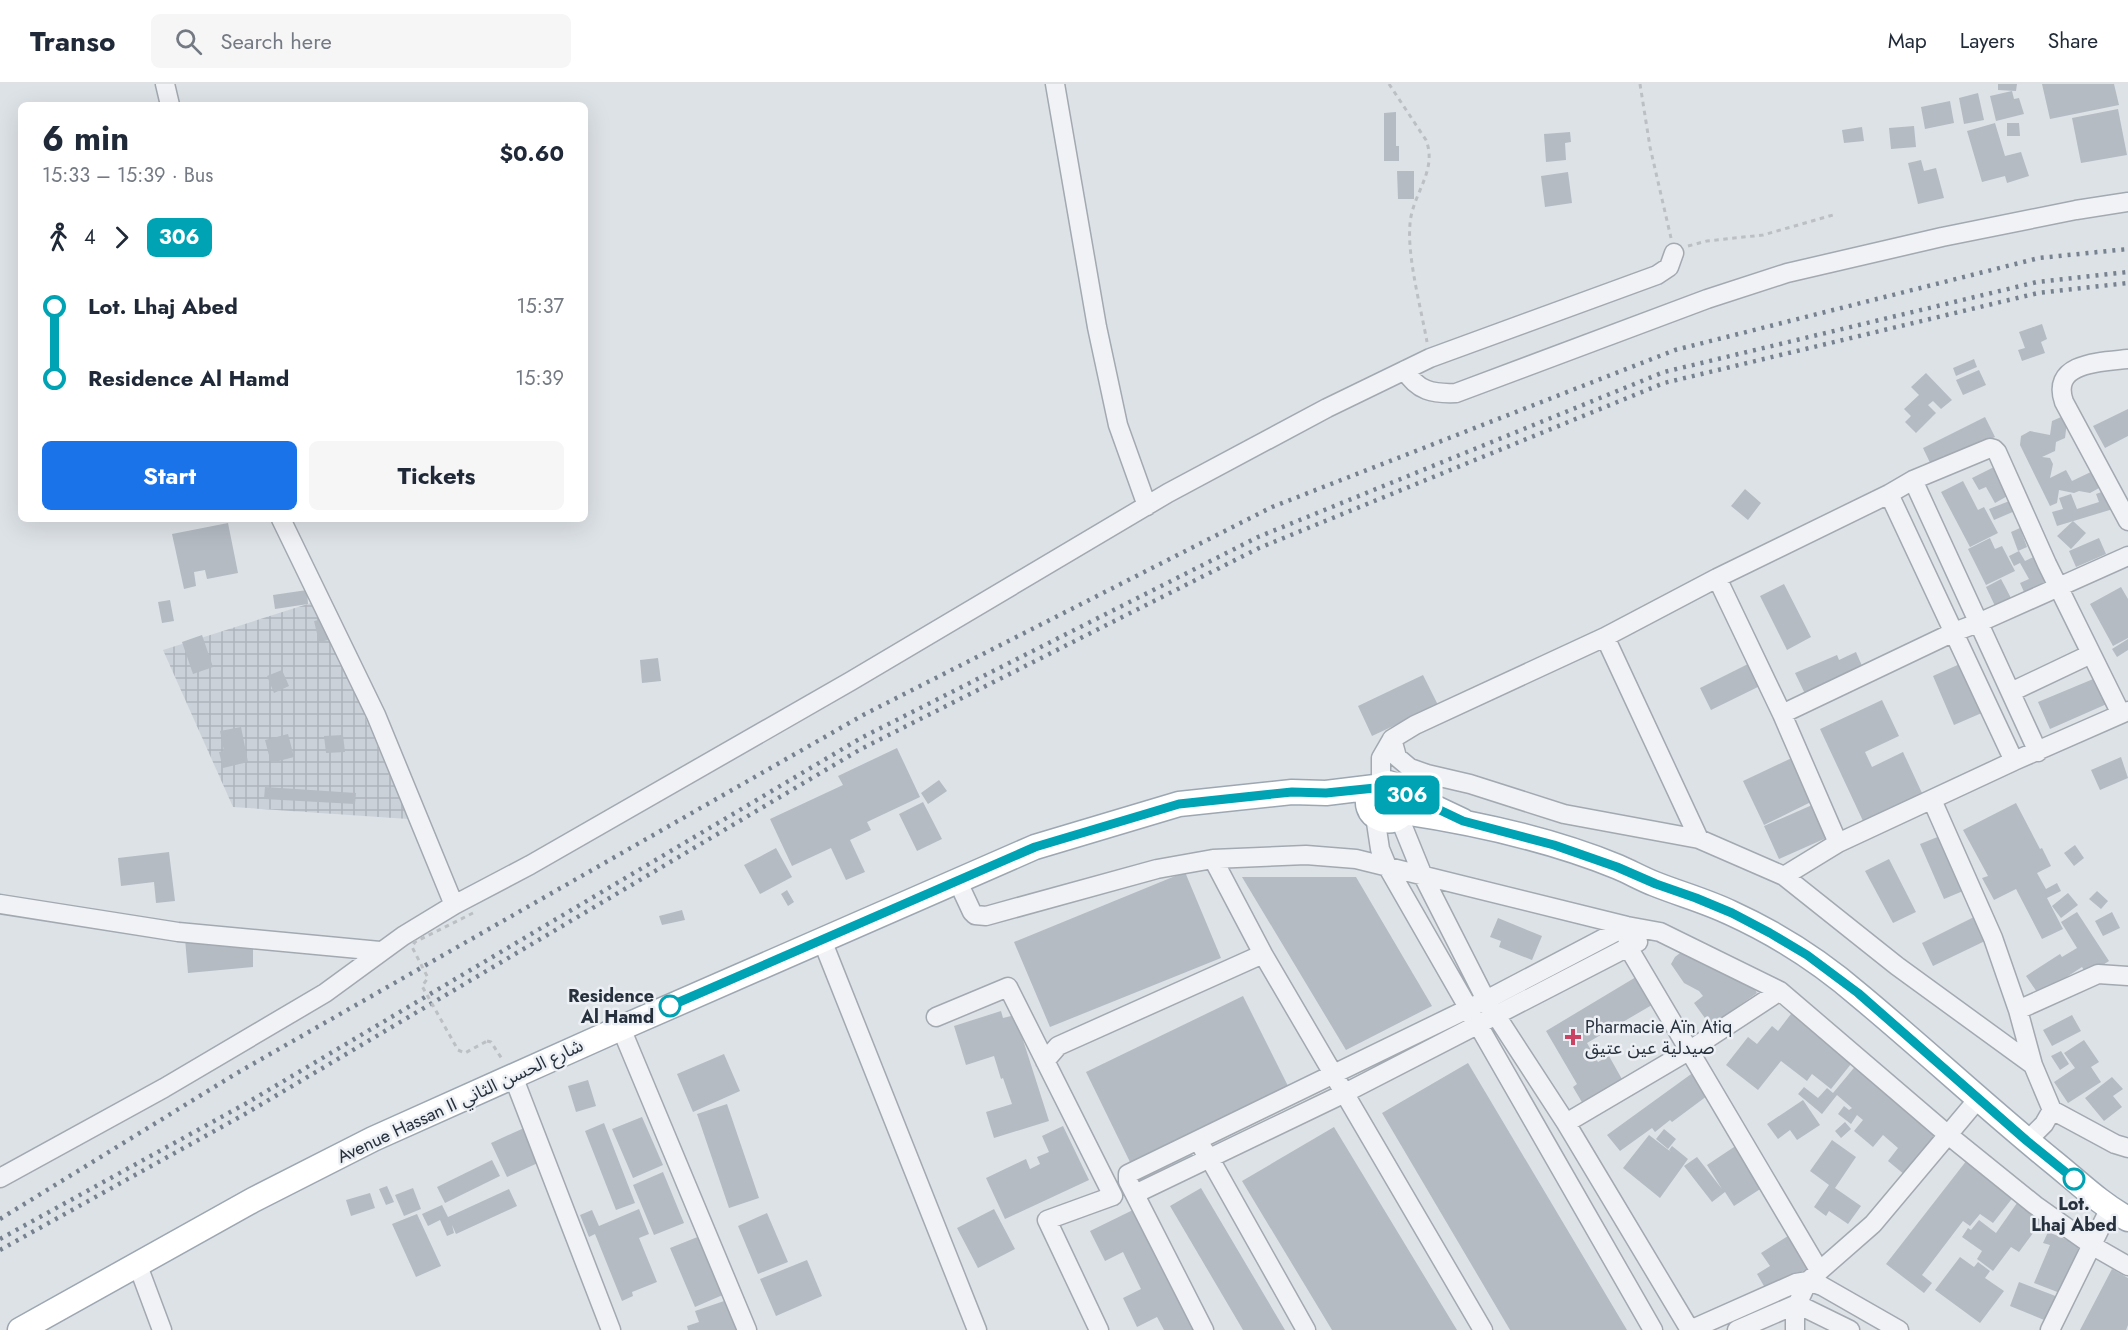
<!DOCTYPE html>
<meta charset="utf-8">
<style>
:root{--surface:#fff;--page:#f6f6f7;--text:#1f2937;--muted:#747a83;--line:#e0e1e3;--accent:#1a73e8}
body{margin:0;font-family:Jost,"Noto Sans Arabic",sans-serif;background:var(--page);color:var(--text);height:100vh;display:flex;flex-direction:column;font-size:22px;white-space:nowrap}
*{box-sizing:border-box;margin:0}
p{font-size:20px;color:var(--muted)}
.icon{flex:none;width:33px;height:33px;fill:none;stroke:currentColor;stroke-width:2;stroke-linecap:round;stroke-linejoin:round}
.map{position:relative;flex:1;overflow:hidden}
.sheet{position:absolute;left:18px;top:18px;width:570px;height:420px;display:flex;flex-direction:column;background:var(--surface);border-radius:9px;box-shadow:0 6px 24px #0002}
.sheet>*{flex:none}
.badge{padding:0 12px;border-radius:9px;font-size:21px;line-height:39px}
.map>.badge{position:absolute;translate:-50% -50%;box-shadow:0 0 0 3px #fff}
.legs{display:flex;align-items:center;gap:9px;height:66px;padding:0 24px;font-size:20px}
.legs p{margin-inline-start:auto}
.overview{display:flex;align-items:center;justify-content:space-between;height:102px;padding:0 24px}
h1{font-size:33px;font-weight:700;line-height:45px}
.primary-button{display:flex;gap:12px;margin-top:auto;padding:12px 24px}
.primary-button a{flex:1;height:69px;border-radius:9px;background:var(--accent);color:#fff;font-size:24px;font-weight:700;line-height:69px;text-align:center}
.primary-button a+a{background:var(--page);color:var(--text)}
ul{padding:0 24px;list-style:none}
li{display:flex;align-items:center;gap:21px;height:72px;font-size:22px}
li i{display:grid;place-items:center;width:9px;height:100%;margin:0 8px;background:currentColor}
li i::after{content:'';width:15px;height:15px;margin:-8px;border:4px solid;border-radius:50%;background:var(--surface)}
li p{margin-inline-start:auto}
li:first-child i{background:linear-gradient(#0000 50%,currentColor 0)}
li:last-child i{background:linear-gradient(currentColor 50%,#0000 0)}
header{display:flex;align-items:center;gap:36px;box-sizing:border-box;height:84px;padding:0 30px;background:var(--surface);border-bottom:2px solid var(--line)}
header strong{font-size:28px}
nav{display:flex;gap:33px;margin-inline-start:auto;font-size:21px}
.search{width:420px;height:54px;background:var(--page);display:flex;align-items:center;gap:15px;box-sizing:border-box;padding:0 21px;border-radius:9px;color:var(--muted);font-size:22px}
.map>svg:first-child{display:block}
.industrial{fill:url(#industrial-grid)}
.building{fill:#b4bbc3}
.lines{fill:none;stroke-linecap:round;stroke-linejoin:round}
.minor-casing{stroke:#a3a9b1;stroke-width:21}
.major-casing{stroke:#9da7b2;stroke-width:27}
.path{stroke:#bcc0c5;stroke-width:3;stroke-dasharray:4.5 4.5;stroke-linecap:butt}
.minor{stroke:#f0f2f5;stroke-width:18}
.major{stroke:#fff;stroke-width:24}
.rail{stroke:#778290;stroke-width:4.5;stroke-dasharray:3 6;stroke-linecap:butt}
.path-bridge{stroke:#bcc0c5;stroke-width:3;stroke-dasharray:4.5 4.5;stroke-linecap:butt}
.line-1-casing{stroke:#fff;stroke-width:14}
.line-1{stroke:#00a3b4;stroke-width:9}
.stop-1-dot{fill:#fff;stroke:#00a3b4;stroke-width:3}
.poi-dot{fill:#cb4363;stroke:#ecf0f4;stroke-width:2}
.labels{text-anchor:middle;stroke-width:5;stroke-linejoin:round;paint-order:stroke}
.stop-label{font-size:18px;font-weight:bold;fill:#27313d;stroke:#ecf0f4;text-anchor:end}
.poi-label{font-size:18px;fill:#27313d;stroke:#ecf0f4;text-anchor:start}
.street-label{font-size:18px;fill:#27313d;stroke:#ecf0f4}
</style>
<header>
<strong>Transo</strong>
<div class="search"><svg class="icon" aria-label="search" viewBox="0 0 24 24"><circle cx="10" cy="10" r="6"/><path d="M15 15l6 6"/></svg>Search here</div>
<nav><a>Map</a><a>Layers</a><a>Share</a></nav>
</header>
<div class="map">
<svg width="2128" height="1246" viewBox="0 0 2128 1246">
<defs>
<pattern id="industrial-grid" width="8" height="8" patternUnits="userSpaceOnUse" patternTransform="scale(1.5)"><rect width="8" height="8" fill="#cbd1d9"/><path d="M0 4h8M4 0v8" fill="none" stroke="#aeb4bb"/></pattern>
</defs>
<rect width="100%" height="100%" fill="#dde2e7"/>
<path class="industrial" d="M 317,517 L 408,735 L 233,723 L 163,566 Z"/>
<path class="building" d="M 1998,0 L 2017,0 L 2016,7 L 1998,6 Z
M 2042,0 L 2114,0 L 2119,21 L 2050,35 Z
M 2012,7 L 2014,15 L 2019,14 L 2024,30 L 1996,37 L 1990,12 Z
M 1978,9 L 1984,36 L 1964,40 L 1959,14 Z
M 1950,17 L 1954,39 L 1925,45 L 1921,23 Z
M 2118,25 L 2127,71 L 2081,79 L 2072,34 Z
M 1396,28 L 1396,62 L 1399,62 L 1399,77 L 1384,77 L 1384,29 Z
M 1995,39 L 2005,72 L 2021,68 L 2029,92 L 2007,99 L 2005,92 L 1982,98 L 1967,47 Z
M 2007,39 L 2019,39 L 2020,52 L 2007,52 Z
M 1914,42 L 1916,63 L 1891,65 L 1889,44 Z
M 1862,43 L 1864,57 L 1844,59 L 1842,46 Z
M 1570,48 L 1571,58 L 1565,59 L 1566,76 L 1546,78 L 1544,50 Z
M 1921,76 L 1924,87 L 1936,84 L 1944,114 L 1918,120 L 1908,79 Z
M 1397,87 L 1414,87 L 1414,115 L 1398,115 Z
M 1568,88 L 1572,119 L 1545,123 L 1541,92 Z
M 2042,240 L 2047,255 L 2041,258 L 2045,269 L 2022,277 L 2018,266 L 2025,264 L 2019,248 Z
M 1974,275 L 1977,283 L 1956,292 L 1953,284 Z
M 1979,286 L 1986,301 L 1963,311 L 1956,296 Z
M 1926,289 L 1952,316 L 1941,325 L 1933,317 L 1928,321 L 1936,329 L 1916,349 L 1905,338 L 1911,332 L 1904,325 L 1919,311 L 1911,303 Z
M 2128,325 L 2128,352 L 2105,364 L 2093,342 Z
M 2068,330 L 2065,354 L 2056,358 L 2055,367 L 2042,373 L 2050,374 L 2053,380 L 2050,394 L 2066,386 L 2072,397 L 2097,385 L 2101,403 L 2090,409 L 2079,407 L 2074,409 L 2059,406 L 2057,419 L 2050,422 L 2020,361 L 2021,352 L 2030,347 L 2050,351 L 2052,337 Z
M 1985,333 L 1995,353 L 1933,385 L 1923,364 Z
M 2000,380 L 2011,410 L 1995,419 L 1986,403 L 1979,406 L 1972,394 Z
M 1963,397 L 1978,426 L 1984,423 L 1998,449 L 1970,463 L 1941,408 Z
M 1745,405 L 1761,419 L 1748,436 L 1731,422 Z
M 2107,406 L 2113,425 L 2057,442 L 2052,428 L 2063,425 L 2059,414 L 2071,410 L 2077,425 L 2099,418 L 2096,410 Z
M 2017,414 L 2022,424 L 1994,436 L 1989,425 Z
M 2073,437 L 2086,449 L 2071,465 L 2057,452 Z
M 228,439 L 238,489 L 207,495 L 205,486 L 194,488 L 196,502 L 184,505 L 172,450 Z
M 2020,444 L 2027,463 L 2018,467 L 2011,448 Z
M 1990,454 L 1995,465 L 2002,462 L 2015,487 L 1986,501 L 1968,465 Z
M 2099,454 L 2106,470 L 2076,483 L 2069,467 Z
M 2019,467 L 2025,477 L 2040,470 L 2053,496 L 2025,510 L 2020,499 L 2029,495 L 2020,479 L 2014,482 L 2009,472 Z
M 2001,495 L 2011,514 L 1995,522 L 1986,503 Z
M 1784,500 L 1811,553 L 1787,566 L 1760,512 Z
M 2121,503 L 2128,515 L 2128,554 L 2113,562 L 2090,520 Z
M 307,506 L 308,520 L 275,525 L 273,511 Z
M 170,516 L 174,537 L 162,539 L 158,518 Z
M 328,534 L 333,555 L 319,558 L 314,537 Z
M 202,551 L 213,583 L 193,590 L 182,558 Z
M 2128,555 L 2128,566 L 2117,573 L 2112,565 Z
M 1856,568 L 1866,591 L 1808,616 L 1795,589 L 1837,571 L 1839,576 Z
M 658,574 L 661,597 L 642,599 L 640,576 Z
M 1752,578 L 1764,600 L 1711,626 L 1700,604 Z
M 1962,579 L 1984,628 L 1954,641 L 1933,592 Z
M 282,586 L 289,602 L 274,609 L 267,592 Z
M 1423,591 L 1438,621 L 1372,652 L 1358,622 Z
M 2098,593 L 2109,619 L 2050,645 L 2038,618 Z
M 1882,616 L 1899,652 L 1865,668 L 1872,683 L 1903,668 L 1922,709 L 1863,737 L 1820,645 Z
M 241,643 L 248,678 L 223,684 L 219,668 L 224,667 L 220,647 Z
M 288,650 L 294,673 L 271,679 L 265,656 Z
M 343,651 L 345,668 L 326,669 L 324,652 Z
M 897,664 L 920,713 L 867,738 L 871,746 L 850,756 L 865,788 L 846,796 L 831,764 L 792,782 L 770,735 L 843,701 L 838,692 Z
M 1796,672 L 1817,715 L 1764,741 L 1743,697 Z
M 2121,673 L 2128,694 L 2100,706 L 2091,686 Z
M 939,696 L 947,707 L 928,720 L 921,709 Z
M 265,703 L 356,709 L 355,720 L 264,715 Z
M 923,718 L 942,755 L 917,767 L 899,730 Z
M 1819,718 L 1833,751 L 1779,775 L 1764,742 Z
M 2016,719 L 2040,765 L 2042,764 L 2051,782 L 2037,789 L 2046,805 L 2057,799 L 2061,807 L 2047,814 L 2063,845 L 2042,855 L 2016,805 L 1994,816 L 1982,794 L 1988,792 L 1963,746 Z
M 1940,752 L 1963,807 L 1944,815 L 1920,760 Z
M 2075,761 L 2084,774 L 2074,782 L 2064,769 Z
M 776,764 L 792,793 L 760,810 L 744,781 Z
M 169,768 L 175,817 L 156,819 L 154,798 L 121,802 L 118,774 Z
M 1889,775 L 1916,828 L 1893,839 L 1865,787 Z
M 1185,788 L 1221,874 L 1050,943 L 1014,858 Z
M 1242,793 L 1356,793 L 1432,922 L 1346,966 Z
M 787,806 L 794,818 L 788,822 L 781,810 Z
M 2097,807 L 2108,817 L 2101,825 L 2089,815 Z
M 2068,809 L 2078,821 L 2061,834 L 2052,822 Z
M 682,826 L 685,836 L 662,841 L 659,832 Z
M 2077,828 L 2109,877 L 2087,891 L 2082,883 L 2039,911 L 2026,892 L 2060,870 L 2062,873 L 2077,864 L 2061,838 Z
M 2112,828 L 2120,844 L 2103,852 L 2095,837 Z
M 1974,833 L 1985,857 L 1933,882 L 1922,859 Z
M 1498,834 L 1542,852 L 1532,876 L 1499,863 L 1501,857 L 1490,853 Z
M 185,855 L 253,862 L 253,883 L 188,889 Z
M 1685,865 L 1753,903 L 1757,909 L 1713,940 L 1707,937 L 1694,919 L 1703,912 L 1699,907 L 1684,899 L 1671,880 L 1675,873 Z
M 1641,890 L 1657,918 L 1587,959 L 1598,978 L 1609,972 L 1623,997 L 1583,1020 L 1573,1003 L 1577,1000 L 1546,947 Z
M 1243,912 L 1288,1002 L 1130,1078 L 1086,988 Z
M 1794,926 L 1855,975 L 1831,1005 L 1812,990 L 1807,997 L 1781,977 L 1758,1006 L 1726,981 L 1748,953 L 1757,960 L 1772,942 L 1778,947 Z
M 1001,927 L 1003,934 L 1015,931 L 1049,1037 L 994,1054 L 986,1028 L 1012,1020 L 1003,994 L 1001,995 L 994,972 L 966,981 L 954,942 Z
M 2072,931 L 2081,947 L 2052,962 L 2043,946 Z
M 2084,956 L 2099,978 L 2091,983 L 2101,998 L 2068,1019 L 2054,998 L 2075,984 L 2064,969 Z
M 2061,967 L 2069,980 L 2060,986 L 2051,972 Z
M 724,970 L 740,1007 L 693,1028 L 677,990 Z
M 1468,979 L 1627,1246 L 1510,1246 L 1382,1029 Z
M 1858,979 L 1940,1049 L 1905,1091 L 1888,1077 L 1898,1064 L 1883,1051 L 1873,1063 L 1854,1047 L 1863,1036 L 1857,1031 L 1851,1040 L 1838,1030 L 1844,1022 L 1849,1026 L 1852,1024 L 1837,1011 L 1822,1030 L 1798,1010 L 1804,1003 L 1818,1014 L 1827,1004 L 1833,1009 Z
M 1694,988 L 1711,1009 L 1672,1038 L 1670,1036 L 1655,1048 L 1652,1044 L 1620,1067 L 1607,1051 Z
M 2112,993 L 2123,1005 L 2113,1012 L 2122,1023 L 2104,1037 L 2085,1014 Z
M 588,996 L 596,1022 L 576,1028 L 568,1002 Z
M 1803,1016 L 1820,1041 L 1797,1056 L 1790,1046 L 1778,1055 L 1767,1040 Z
M 727,1020 L 759,1114 L 729,1124 L 697,1030 Z
M 642,1033 L 663,1081 L 633,1094 L 612,1045 Z
M 1845,1038 L 1851,1045 L 1841,1054 L 1835,1047 Z
M 604,1039 L 635,1119 L 616,1126 L 585,1047 Z
M 1063,1042 L 1089,1096 L 1005,1135 L 986,1094 L 1026,1075 L 1030,1085 L 1040,1080 L 1037,1073 L 1049,1068 L 1042,1052 Z
M 1334,1043 L 1457,1246 L 1332,1246 L 1242,1097 Z
M 524,1044 L 540,1078 L 507,1093 L 491,1059 Z
M 1664,1045 L 1676,1055 L 1668,1065 L 1656,1055 Z
M 1649,1051 L 1671,1068 L 1669,1066 L 1672,1062 L 1688,1075 L 1660,1114 L 1623,1084 Z
M 1832,1056 L 1856,1073 L 1835,1104 L 1861,1122 L 1848,1140 L 1829,1127 L 1826,1132 L 1814,1123 L 1829,1101 L 1810,1087 Z
M 1740,1059 L 1768,1100 L 1734,1122 L 1725,1108 L 1712,1118 L 1684,1082 L 1697,1073 L 1722,1105 L 1707,1081 Z
M 492,1076 L 500,1092 L 445,1119 L 437,1103 Z
M 1967,1076 L 2014,1112 L 1993,1139 L 1980,1130 L 1970,1142 L 1963,1137 L 1922,1191 L 1932,1199 L 1924,1209 L 1886,1180 Z
M 663,1088 L 684,1139 L 654,1151 L 633,1101 Z
M 387,1102 L 394,1118 L 386,1121 L 379,1105 Z
M 413,1104 L 421,1125 L 404,1132 L 395,1111 Z
M 1201,1104 L 1285,1246 L 1243,1246 L 1170,1122 Z
M 509,1105 L 517,1122 L 456,1150 L 452,1141 L 454,1149 L 447,1152 L 440,1136 L 428,1142 L 422,1130 L 442,1121 L 448,1133 Z
M 370,1109 L 375,1124 L 351,1132 L 346,1116 Z
M 2017,1119 L 2042,1137 L 2019,1168 L 2011,1163 L 1993,1187 L 1977,1175 L 1982,1167 L 1962,1153 L 1968,1144 L 1971,1146 L 1979,1136 L 1996,1149 Z
M 1137,1124 L 1198,1246 L 1164,1246 L 1157,1233 L 1137,1243 L 1123,1214 L 1141,1205 L 1123,1168 L 1105,1177 L 1090,1147 Z
M 639,1125 L 649,1150 L 639,1154 L 657,1198 L 632,1208 L 633,1212 L 622,1217 L 595,1150 L 589,1153 L 580,1131 L 592,1126 L 599,1142 Z
M 994,1125 L 1015,1165 L 978,1184 L 957,1144 Z
M 767,1129 L 788,1178 L 758,1190 L 738,1142 Z
M 417,1130 L 441,1182 L 416,1193 L 392,1140 Z
M 2048,1148 L 2080,1161 L 2060,1209 L 2034,1199 L 2050,1161 L 2043,1159 Z
M 700,1152 L 725,1210 L 695,1223 L 670,1164 Z
M 1788,1152 L 1808,1184 L 1768,1209 L 1757,1190 L 1770,1182 L 1761,1169 Z
M 1960,1173 L 1974,1183 L 1978,1178 L 1990,1187 L 1985,1194 L 2004,1207 L 1980,1239 L 1935,1206 Z
M 807,1176 L 822,1212 L 776,1232 L 760,1195 Z
M 2112,1185 L 2128,1194 L 2128,1241 L 2126,1246 L 2080,1246 Z
M 2019,1198 L 2058,1213 L 2049,1238 L 2010,1222 Z
M 727,1216 L 738,1246 L 688,1246 L 687,1242 L 699,1238 L 695,1227 Z"/>
<g class="lines">
<g class="minor-casing">
<path id="minor" d="M 165,0 L 170,21
M 1055,0 L 1097,243 L 1118,341 L 1147,422
M 2128,275 C 2102,278 2050,278 2064,318 L 2128,437
M 1405,286 C 1417,307 1433,310 1456,309 L 1707,215 L 1787,189 L 1942,153 L 2076,126 L 2128,118
M 1913,396 L 2038,668
M 1889,410 L 2014,677
M 281,435 L 376,631 L 454,821
M 1717,494 L 1782,630 L 1838,759
M 1605,553 L 1699,755
M 2011,608 L 2091,570
M 1782,630 L 1954,548 L 1978,539 L 2128,472
M 1381,701 L 1381,674 L 1392,655
M 1932,716 L 1993,854 L 2018,926 L 2033,981 L 2052,1026 L 2044,1040 L 2027,1057
M 1375,732 L 1380,765 L 1387,782 L 1653,1246
M 1399,733 L 1423,792 L 1486,916 L 1566,1039 L 1690,1246
M 1213,775 L 1263,870 L 1483,1246
M 1784,792 L 1838,759 L 2014,677 L 2128,627
M 958,798 L 972,828 L 975,831 L 986,832 L 1157,785 L 1213,775 L 1306,771 L 1356,775 L 1627,842 L 1660,848 L 1780,907 L 1947,1050 L 2035,1121 L 2093,1162 L 2128,1182
M 0,820 L 178,848 L 380,867
M 822,856 L 977,1246
M 2018,926 L 2098,890 L 2128,892
M 936,933 L 1008,903 L 1113,1112 L 1047,1136 L 1099,1246
M 621,944 L 747,1246
M 1045,977 L 1058,962 L 1263,870
M 2033,981 L 1897,882 L 1784,792 L 1699,755 L 1564,730 L 1470,700 L 1427,690 L 1410,684 L 1397,673 L 1392,655 L 1415,641 L 1605,553 L 1717,494 L 1889,410 L 1913,396 L 1990,364 L 1994,365 L 1997,368 L 2047,480 L 2121,630
M 513,992 L 611,1246
M 2052,1026 L 2115,1060 L 2128,1064
M 1566,1039 L 1690,966 L 1780,907
M 1203,1065 L 1210,1075 L 1306,1246
M 0,1094 L 164,1004 L 325,909 L 403,852 L 454,821 L 530,781 L 851,597 L 1168,409 L 1327,324 L 1430,274 L 1657,191 L 1669,183 L 1674,169
M 1135,1110 L 1345,1009 L 1638,858
M 137,1179 L 162,1246
M 1204,1246 L 1128,1097 L 1128,1090 L 1486,916 L 1627,842 L 1628,863 L 1819,1186
M 1690,1246 L 1796,1199 L 1808,1197 L 1822,1202 L 1899,1246
M 1737,1246 L 1797,1220 L 1850,1246
M 1795,1246 L 1795,1225 L 1808,1197 L 1873,1140 L 1978,1015
M 2050,1246 L 2110,1124"/>
</g>
<g class="major-casing">
<path id="major" d="M 1375,703 C 1348,734 1408,754 1406,714
M 1403,728 C 1476,739 1550,755 1618,783 C 1630,788 1642,795 1655,800 C 1680,810 1706,817 1731,829 C 1777,850 1822,879 1860,912 C 1925,966 1987,1024 2052,1077 C 2077,1097 2100,1120 2128,1135
M 20,1246 L 253,1116 L 373,1055 L 612,948 L 1035,763 L 1179,720 L 1292,708 L 1326,709 L 1375,703 L 1388,699 L 1394,701 L 1404,709 L 1463,737"/>
</g>
<path class="path" d="M 1389,0 L 1426,56 C 1438,87 1412,110 1410,140 C 1407,173 1421,224 1427,258
M 1640,0 L 1650,63 L 1671,154
M 1688,162 L 1707,157 L 1763,151 L 1833,131
M 487,957 L 491,958 L 502,975"/>
<use href="#minor" class="minor"/>
<use href="#major" class="major"/>
<path class="rail" d="M 0,1135 L 237,989 L 865,630 L 1272,423 L 1675,266 L 2039,174 L 2128,165
M 0,1155 L 245,1020 L 861,654 L 1258,453 L 1664,288 L 2037,198 L 2128,188
M 0,1166 L 245,1030 L 861,665 L 1259,464 L 1664,299 L 2038,209 L 2128,199"/>
<path class="path-bridge" d="M 473,829 L 415,858 L 412,863 L 428,894 L 422,902 L 458,966 L 465,969 L 487,957"/>
</g>
<g class="lines">
<g class="line-1-casing">
<path id="line-1" d="M 670,922 L 1035,763 L 1179,720 L 1292,708 L 1326,709 L 1375,704 L 1388,699 L 1394,700 L 1404,709 L 1463,737 L 1554,761 L 1617,783 L 1656,800 L 1696,814 L 1732,829 L 1770,849 L 1807,871 L 1858,909 L 2027,1057 L 2074,1095"/>
</g>
<use href="#line-1" class="line-1"/>
</g>
<g class="stop-1-dot">
<circle cx="670" cy="922" r="10"/>
<circle cx="2074" cy="1095" r="10"/>
</g>
<path class="poi-dot" d="M1570 944h6v6h6v6h-6v6h-6v-6h-6v-6h6z"/>
<g class="labels">
<g class="stop-label">
<text x="654" y="918">Residence<tspan x="654" dy="21">Al Hamd</tspan></text>
<text x="2074" y="1126" text-anchor="middle">Lot.<tspan x="2074" dy="21">Lhaj Abed</tspan></text>
</g>
<g class="poi-label">
<text x="1585" y="949">Pharmacie Aïn Atiq<tspan x="1585" dy="21">صيدلية عين عتيق</tspan></text>
</g>
<g class="street-label">
<text transform="translate(460 1017) rotate(-25)" y="6">Avenue Hassan II شارع الحسن الثاني</text>
</g>
</g>
</svg>
<b class="badge" style="left:1407px;top:711px;background:#00a3b4;color:#fff">306</b>
<section class="sheet">
<div class="overview"><div><h1>6 min</h1><p>15:33 – 15:39 · Bus</p></div><b>$0.60</b></div>
<div class="legs"><svg class="icon" aria-label="walk" viewBox="0 0 24 24"><circle cx="13" cy="4" r="2"/><path d="M13 8l-2 6 4 7M11 14l-3 7M7 12l3-4h3l4 4"/></svg>4<svg class="icon" aria-label="forward" viewBox="0 0 24 24"><path d="M9 5l7 7-7 7"/></svg><b class="badge" style="background:#00a3b4;color:#fff">306</b></div>
<ul>
<li><i style="color:#00a3b4"></i><b>Lot. Lhaj Abed</b><p>15:37</p></li>
<li><i style="color:#00a3b4"></i><b>Residence Al Hamd</b><p>15:39</p></li>
</ul>
<div class="primary-button"><a>Start</a><a>Tickets</a></div>
</section>
</div>
